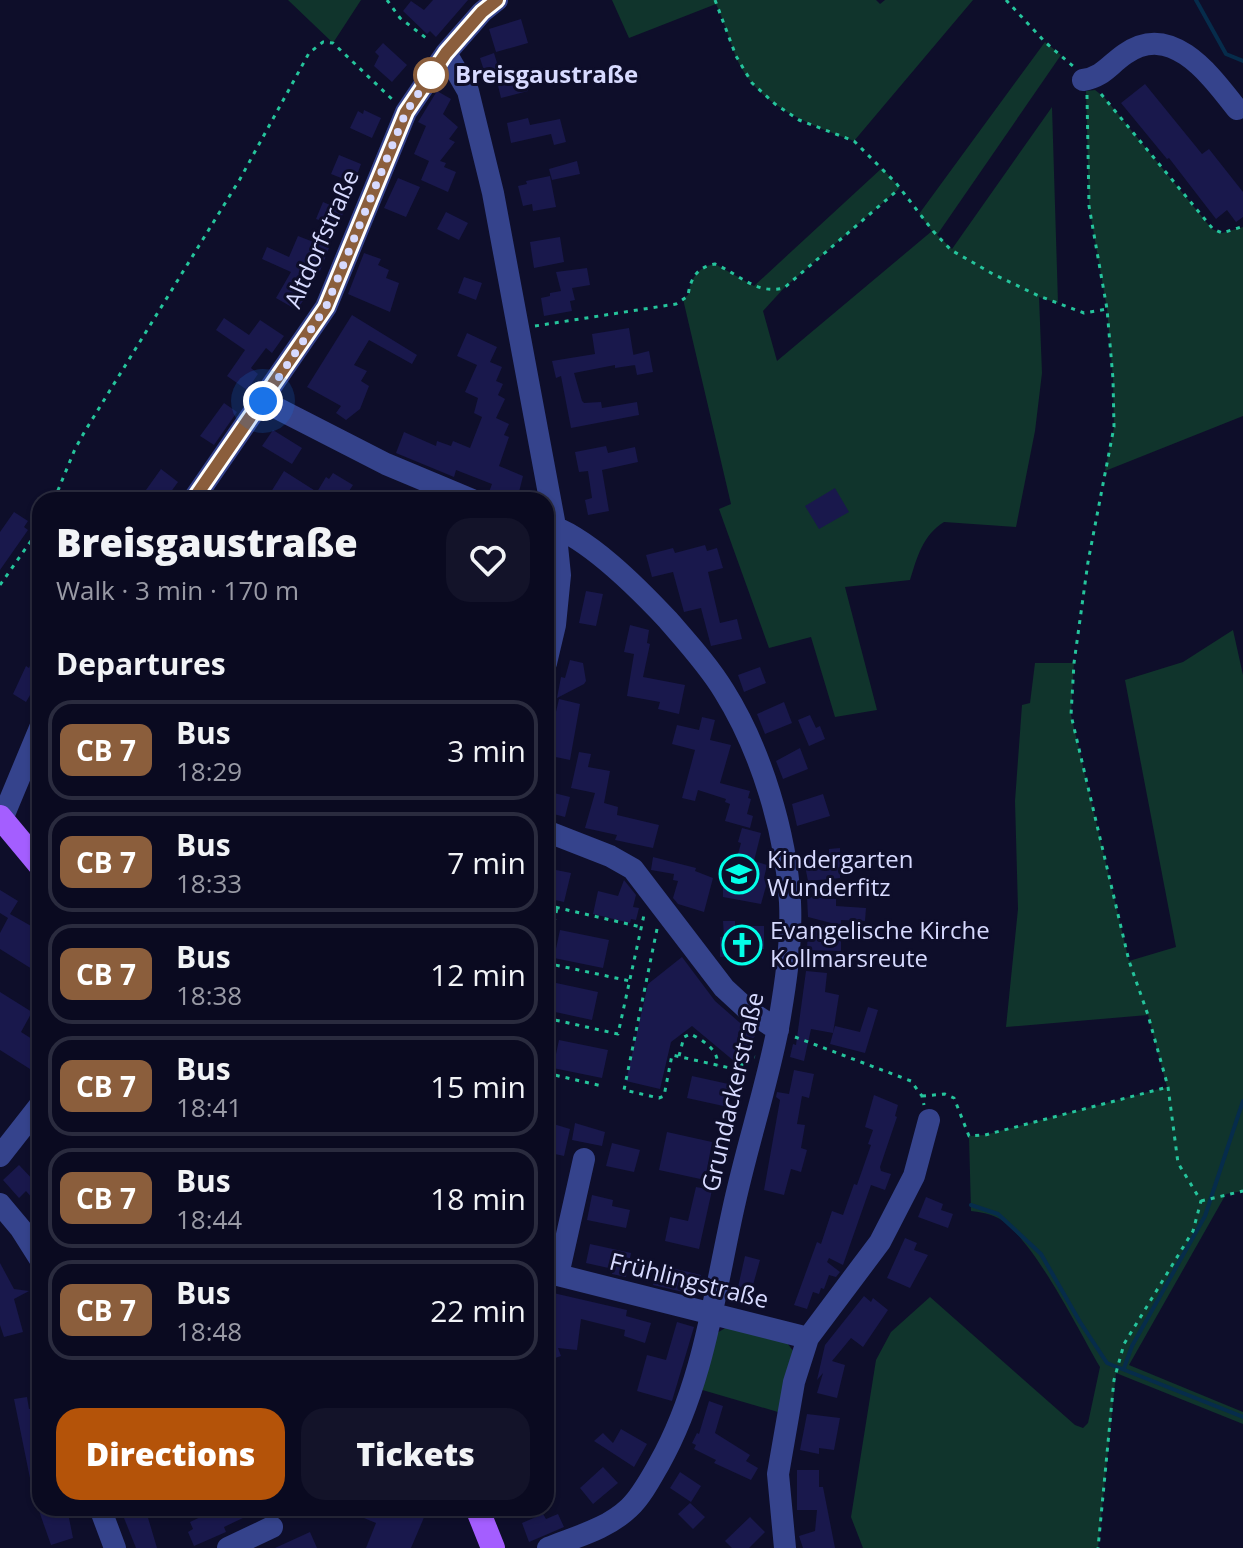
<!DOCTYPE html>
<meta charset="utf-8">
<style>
:root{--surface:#0a0a20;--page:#131329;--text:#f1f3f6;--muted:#999aa5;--line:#2a2b3e;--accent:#b45309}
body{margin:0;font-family:"Open Sans",sans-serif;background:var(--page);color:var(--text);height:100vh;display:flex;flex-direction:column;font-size:30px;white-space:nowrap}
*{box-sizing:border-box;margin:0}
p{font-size:26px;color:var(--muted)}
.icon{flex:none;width:44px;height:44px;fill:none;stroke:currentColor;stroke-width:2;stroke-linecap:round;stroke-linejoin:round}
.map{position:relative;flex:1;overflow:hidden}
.side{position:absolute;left:32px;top:492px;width:522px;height:1024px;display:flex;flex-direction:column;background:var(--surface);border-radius:24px;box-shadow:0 2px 6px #0004,0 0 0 2px var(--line)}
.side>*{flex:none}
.badge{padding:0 16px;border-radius:12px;font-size:28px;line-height:52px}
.you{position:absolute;width:40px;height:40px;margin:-20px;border:6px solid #fff;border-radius:50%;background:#1a73e8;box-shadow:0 0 0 12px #1a73e833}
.map>.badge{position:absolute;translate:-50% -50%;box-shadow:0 0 0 4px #fff}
h2{padding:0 24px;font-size:30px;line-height:72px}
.round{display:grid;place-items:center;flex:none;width:84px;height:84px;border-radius:24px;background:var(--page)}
.headline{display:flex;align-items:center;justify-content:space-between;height:136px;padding:0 24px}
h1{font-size:38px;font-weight:800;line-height:60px}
.cta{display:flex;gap:16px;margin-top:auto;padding:16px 24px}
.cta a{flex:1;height:92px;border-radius:24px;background:var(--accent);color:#fff;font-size:32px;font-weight:800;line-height:92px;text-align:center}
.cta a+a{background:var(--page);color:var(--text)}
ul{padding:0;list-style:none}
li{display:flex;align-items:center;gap:24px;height:100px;margin:0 16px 12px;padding:0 8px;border:4px solid var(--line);border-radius:24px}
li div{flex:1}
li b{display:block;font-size:30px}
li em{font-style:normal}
li .badge{min-width:88px;font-weight:700;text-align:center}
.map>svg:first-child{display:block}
.green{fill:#10342c}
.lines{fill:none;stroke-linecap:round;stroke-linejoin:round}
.stream{stroke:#062c4b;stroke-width:4}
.building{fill:#19184c}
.path{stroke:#25c49c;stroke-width:3;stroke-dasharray:4 6;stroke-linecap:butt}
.minor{stroke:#35438c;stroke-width:22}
.major{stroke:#a45eff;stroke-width:24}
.line-casing{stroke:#fff;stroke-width:18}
.line{stroke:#8b5e3c;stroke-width:12}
.walk{stroke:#d7daff;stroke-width:8;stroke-dasharray:0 14.4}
.stop-dot{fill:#fff;stroke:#8b5e3c;stroke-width:4}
.labels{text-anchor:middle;stroke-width:6;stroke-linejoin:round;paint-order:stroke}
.stop-label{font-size:24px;font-weight:bold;fill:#d7daff;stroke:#0e0e2a;text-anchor:start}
.street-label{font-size:24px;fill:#d7daff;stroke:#0e0e2a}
.poi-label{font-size:24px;fill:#d7daff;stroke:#0e0e2a;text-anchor:start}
</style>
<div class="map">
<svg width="1243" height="1548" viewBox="0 0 1243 1548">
<rect width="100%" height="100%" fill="#0e0e2a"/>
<path class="green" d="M 288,0 L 361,0 L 333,43 Z
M 612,0 L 876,0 L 880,4 L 885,0 L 973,0 L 854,141 C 808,124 757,106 736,57 C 729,39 724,21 716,4 L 629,38 Z
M 1045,42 L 1061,55 L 937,235 L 952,249 L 1052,107 L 1058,303 L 1039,297 L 1042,373 L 1035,431 L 1016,527 L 944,522 C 923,535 917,557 910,580 L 845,587 L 877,710 L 835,717 L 811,637 L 769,648 L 719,509 L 731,504 L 683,299 L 688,295 C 691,279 697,267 715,264 L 754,286 L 882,168 L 900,188 L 784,288 L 763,311 L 777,361 L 932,231 L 919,214 Z
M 1095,90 L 1104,97 L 1212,229 L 1222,233 L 1243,227 L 1243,416 L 1105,471 L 1114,427 L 1113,379 L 1107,309 L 1089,206 L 1086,91 Z
M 1233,630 L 1243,675 L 1243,1191 L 1226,1194 L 1129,1365 L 1243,1412 L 1243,1424 L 1116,1373 L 1098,1548 L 863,1548 L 851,1517 L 876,1360 L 891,1332 L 930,1297 L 1075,1425 L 1083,1428 L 1088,1423 L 1100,1367 C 1077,1328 1036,1243 1000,1219 C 991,1214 981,1212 971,1211 L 969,1136 L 985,1135 L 1167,1087 L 1148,1015 L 1006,1027 L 1018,909 L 1015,801 L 1022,705 L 1030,703 L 1035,663 L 1074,663 L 1071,715 L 1129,961 L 1176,947 L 1125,680 L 1183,662 Z
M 727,1327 L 784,1339 L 794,1352 L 778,1412 L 699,1389 L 717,1333 Z"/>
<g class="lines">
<path class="stream" d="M 1196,0 L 1226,54 L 1243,61
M 971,1205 L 998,1214 L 1041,1254 L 1080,1322 L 1107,1363 L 1243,1417
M 1124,1368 L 1132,1346 L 1205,1216 L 1243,1101"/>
</g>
<path class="building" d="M 433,0 L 468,0 L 436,37 L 430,31 L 427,34 L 403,11 L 411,1 L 424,10 Z
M 521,19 L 528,43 L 496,52 L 489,29 Z
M 383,43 L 407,65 L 392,82 L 374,66 L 379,56 L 375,52 Z
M 494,53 L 501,76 L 498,76 L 522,70 L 528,91 L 501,98 L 496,77 L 487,80 L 480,58 Z
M 1145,84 L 1202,154 L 1209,149 L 1243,192 L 1243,217 L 1236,222 L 1227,210 L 1216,219 L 1169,158 L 1167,159 L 1121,103 Z
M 437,91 L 451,99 L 443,114 L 458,127 L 449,139 L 455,142 L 440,161 L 446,163 L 444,167 L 456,172 L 448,192 L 421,180 L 429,161 L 414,154 L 426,126 L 418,122 Z
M 364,110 L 381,118 L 372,138 L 350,128 L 358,111 L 363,114 Z
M 528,118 L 530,125 L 560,119 L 566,142 L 554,145 L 551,134 L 511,143 L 507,123 Z
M 339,155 L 361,164 L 354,183 L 331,174 Z
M 577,161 L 580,174 L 552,180 L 549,169 Z
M 550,176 L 556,207 L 533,211 L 532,204 L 523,206 L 518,186 L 527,184 L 526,181 Z
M 398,178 L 420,187 L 406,217 L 384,208 Z
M 323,202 L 344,211 L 338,226 L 316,219 Z
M 446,212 L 468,223 L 459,240 L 437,229 Z
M 298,236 L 329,248 L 320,271 L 309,267 L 300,288 L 308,293 L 297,310 L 276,298 L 291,272 L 262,259 L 267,247 L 289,257 Z
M 560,237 L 564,262 L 534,268 L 530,242 Z
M 364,253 L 381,259 L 378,265 L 389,270 L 386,278 L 399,283 L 390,312 L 348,294 Z
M 587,268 L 590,285 L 572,288 L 575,300 L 570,301 L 572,311 L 544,316 L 541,298 L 550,296 L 550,293 L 561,291 L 556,272 Z
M 464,277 L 482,283 L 476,300 L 458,293 Z
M 352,315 L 417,355 L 412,364 L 369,340 L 354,365 L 367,371 L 361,381 L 369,386 L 360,409 L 346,420 L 336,413 L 341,406 L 307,387 Z
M 224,318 L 249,335 L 260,320 L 284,336 L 272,353 L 266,348 L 251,368 L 258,374 L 247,390 L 227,376 L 245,350 L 216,330 Z
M 629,328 L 635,365 L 615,368 L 615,365 L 574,373 L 582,401 L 584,403 L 601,402 L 602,408 L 637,402 L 639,415 L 571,428 L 561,376 L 556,378 L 552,361 L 595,354 L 592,334 Z
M 467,333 L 497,347 L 490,362 L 502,367 L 496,381 L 503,384 L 498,395 L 505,399 L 496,418 L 509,424 L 504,435 L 509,437 L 499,466 L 523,476 L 517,500 L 489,492 L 492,484 L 456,470 L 454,477 L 396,453 L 404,432 L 436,446 L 437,441 L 451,446 L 453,441 L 470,448 L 482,417 L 474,413 L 478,398 L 465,392 L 477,365 L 457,356 Z
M 649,351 L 653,372 L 637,375 L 633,355 Z
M 224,403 L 237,412 L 214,445 L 200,436 Z
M 273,430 L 302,448 L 292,464 L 262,446 Z
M 606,446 L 608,453 L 635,447 L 638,462 L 602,470 L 609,511 L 588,515 L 585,500 L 592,498 L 588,471 L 579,472 L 575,452 Z
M 161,469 L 178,482 L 165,500 L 159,500 L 146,490 Z
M 284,471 L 317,492 L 326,477 L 329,479 L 333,473 L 353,485 L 343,500 L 266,500 Z
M 835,488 L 849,512 L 819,529 L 805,506 Z
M 14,512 L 28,521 L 24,527 L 28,530 L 0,570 L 0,532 Z
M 705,545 L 707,551 L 717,548 L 723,568 L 708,572 L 720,623 L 737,619 L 742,639 L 711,646 L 701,608 L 684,612 L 673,572 L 652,577 L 646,555 L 673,548 L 675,553 Z
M 586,591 L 603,594 L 596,626 L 579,623 Z
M 630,625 L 649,630 L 647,643 L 650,644 L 643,677 L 685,685 L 679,714 L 658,709 L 660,702 L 627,696 L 634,654 L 624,652 Z
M 570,660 L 583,663 L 586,681 L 584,684 L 557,698 L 561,677 L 565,678 Z
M 31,663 L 40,668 L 40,678 L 26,702 L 13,694 L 26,666 L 29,668 Z
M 760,667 L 766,683 L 744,692 L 738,675 Z
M 559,699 L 580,704 L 570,760 L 546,755 Z
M 784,702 L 792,723 L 765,734 L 757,714 Z
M 810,715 L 816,728 L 820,726 L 825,739 L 809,746 L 798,720 Z
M 702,717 L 715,720 L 710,740 L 731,745 L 720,783 L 750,791 L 748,798 L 751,799 L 747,814 L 753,816 L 750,828 L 725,821 L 730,804 L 725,802 L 726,799 L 698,790 L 695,801 L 682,798 L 695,750 L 672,744 L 677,725 L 699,730 Z
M 800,748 L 808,769 L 783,779 L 776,761 Z
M 579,752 L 591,754 L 588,767 L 610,771 L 604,803 L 618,807 L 617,815 L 659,825 L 653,848 L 615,840 L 617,835 L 585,828 L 595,793 L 571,788 Z
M 546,791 L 570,797 L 565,817 L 546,812 Z
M 823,794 L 830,816 L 797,826 L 792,804 Z
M 742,828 L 761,833 L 754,861 L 767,865 L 764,878 L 768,879 L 761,904 L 723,897 L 723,881 L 730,883 L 741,843 L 738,842 Z
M 840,848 L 840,878 L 808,881 L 803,856 L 829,853 L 829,849 Z
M 653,857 L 696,868 L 695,871 L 713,878 L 704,912 L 678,904 L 673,898 L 678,881 L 673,880 L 674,874 L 651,870 Z
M 546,868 L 571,873 L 564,902 L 546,898 Z
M 624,880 L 636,895 L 633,907 L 639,908 L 636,920 L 631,919 L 630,923 L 593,914 L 598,891 L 618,896 Z
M 0,890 L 18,901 L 10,914 L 40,931 L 40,974 L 0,949 L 0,933 L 8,918 L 0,913 Z
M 807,897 L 836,899 L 836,906 L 866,908 L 865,921 L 841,920 L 841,951 L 807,950 L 808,925 L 839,925 L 808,917 Z
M 723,921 L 735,921 L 735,926 L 764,926 L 764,949 L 749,949 L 748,963 L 733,963 L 733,956 L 720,957 L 720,937 L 724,937 Z
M 560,930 L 609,940 L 603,968 L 554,958 Z
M 682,957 L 715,1001 L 755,1036 L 734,1061 L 692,1026 L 671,1042 L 660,1089 L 626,1081 L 648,984 Z
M 806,971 L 827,973 L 825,992 L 839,995 L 833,1033 L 811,1029 L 804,1061 L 790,1057 L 793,1044 L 796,1045 Z
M 547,981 L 598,992 L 592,1020 L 546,1010 Z
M 0,992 L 32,1012 L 21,1032 L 40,1044 L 34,1057 L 37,1059 L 30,1069 L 0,1050 Z
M 868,1007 L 878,1010 L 865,1053 L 830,1044 L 835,1026 L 860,1032 Z
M 559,1040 L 608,1050 L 602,1078 L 553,1068 Z
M 794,1070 L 814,1074 L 809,1098 L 802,1096 L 797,1124 L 805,1125 L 801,1148 L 807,1150 L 801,1172 L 791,1169 L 784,1195 L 764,1190 L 780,1100 L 776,1097 L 777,1092 L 789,1094 Z
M 692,1076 L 733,1085 L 728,1107 L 687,1098 Z
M 874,1095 L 898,1105 L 895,1116 L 897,1117 L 880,1167 L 881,1171 L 891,1174 L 885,1190 L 871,1185 L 843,1265 L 829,1258 L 827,1262 L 840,1272 L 836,1277 L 829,1275 L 824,1289 L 821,1288 L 819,1294 L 813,1292 L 807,1309 L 794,1305 L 817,1242 L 821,1244 L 832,1211 L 843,1215 L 854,1184 L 857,1185 L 871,1145 L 868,1144 L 873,1130 L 865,1127 Z
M 550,1123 L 570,1129 L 564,1156 L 546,1152 Z
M 575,1123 L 605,1132 L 602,1146 L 572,1140 Z
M 667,1132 L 712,1142 L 705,1180 L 659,1170 Z
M 612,1143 L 640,1150 L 634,1172 L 606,1166 Z
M 19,1165 L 40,1187 L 40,1207 L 26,1191 L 19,1198 L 3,1180 Z
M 696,1187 L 712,1190 L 699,1249 L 665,1241 L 670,1217 L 688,1221 Z
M 592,1195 L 613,1200 L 612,1206 L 630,1210 L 626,1228 L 587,1220 Z
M 926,1197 L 943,1204 L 941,1210 L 953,1214 L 948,1228 L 918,1217 Z
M 905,1238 L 917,1243 L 914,1250 L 928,1255 L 910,1288 L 887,1278 Z
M 590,1244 L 631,1253 L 626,1277 L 612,1274 L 613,1269 L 586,1263 Z
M 745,1256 L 760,1260 L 749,1299 L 736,1296 Z
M 0,1263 L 14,1289 L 29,1291 L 14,1299 L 23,1332 L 4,1337 L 0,1325 Z
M 672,1268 L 701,1275 L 696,1295 L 653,1285 L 656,1272 L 670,1275 Z
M 549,1292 L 627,1310 L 626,1316 L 651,1323 L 645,1343 L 624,1336 L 625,1330 L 581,1319 L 577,1350 L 558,1348 L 561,1356 L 546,1361 L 546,1347 L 551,1345 L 554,1329 L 547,1327 L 551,1312 L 546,1311 Z
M 864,1296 L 871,1302 L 873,1298 L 888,1310 L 863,1347 L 851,1338 L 832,1361 L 845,1365 L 837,1398 L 817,1393 L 823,1373 L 817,1380 L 825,1345 Z
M 677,1322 L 694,1327 L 672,1401 L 637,1391 L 647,1355 L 666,1360 Z
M 27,1397 L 29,1409 L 34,1408 L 37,1425 L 40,1425 L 40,1503 L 35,1503 L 14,1399 Z
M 709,1401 L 723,1406 L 715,1433 L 750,1455 L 746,1461 L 758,1468 L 751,1480 L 714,1463 L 716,1460 L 694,1449 L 696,1445 L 692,1443 L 697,1433 L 699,1434 Z
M 807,1414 L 840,1418 L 834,1450 L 819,1448 L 819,1454 L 800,1450 Z
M 621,1429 L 647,1444 L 634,1467 L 594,1441 L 603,1433 L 613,1443 Z
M 603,1467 L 618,1483 L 593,1504 L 580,1488 Z
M 797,1470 L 819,1470 L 819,1487 L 823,1487 L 835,1548 L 803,1548 L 799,1536 L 815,1531 L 817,1510 L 797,1510 Z
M 680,1472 L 701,1486 L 691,1502 L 670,1488 Z
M 690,1503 L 705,1517 L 693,1529 L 678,1514 Z
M 38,1508 L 67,1508 L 73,1538 L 51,1545 Z
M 219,1508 L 264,1508 L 224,1527 L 226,1532 L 194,1546 L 188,1532 L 193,1529 L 190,1522 Z
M 368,1508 L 428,1508 L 411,1548 L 366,1548 L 376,1523 L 364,1518 Z
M 146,1511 L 157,1548 L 136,1548 L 124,1518 Z
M 543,1514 L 546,1519 L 558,1514 L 564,1527 L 529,1542 L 522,1523 Z
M 750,1517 L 765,1532 L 749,1548 L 732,1548 L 725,1541 Z
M 310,1532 L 317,1548 L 275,1548 Z"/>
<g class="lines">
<path class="path" d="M 387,0 L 400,18 L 430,41
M 715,0 L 736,56 L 752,83 L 775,104 L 799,120 L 854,141 L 896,183 L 933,231 L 951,250 L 993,274 L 1039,296 L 1084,313 L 1107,309
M 1006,0 L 1045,42 L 1074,67
M 1101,94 L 1213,229 L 1222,233 L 1241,227
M 1087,95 L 1089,206 L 1107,309 L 1113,379 L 1114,427 L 1088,562 L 1074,663 L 1071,715 L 1129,961 L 1148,1015 L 1168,1087 L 1178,1163 L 1201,1201 L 1193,1231 L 1124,1344 L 1114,1380 L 1098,1548
M 535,326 L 676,304 L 688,296 C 690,279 697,267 715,264 C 739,274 756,295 784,288 L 899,189
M 54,500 L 75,449 L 85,431 L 240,179 L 309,53 L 323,42 L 333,43 L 394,101
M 0,585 L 40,528
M 546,905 L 641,927
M 657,929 L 624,1090 L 659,1098 L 664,1096 L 672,1055 L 739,1070 L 747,1056 L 755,1057
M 546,962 L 557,908
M 546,963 L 630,981
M 546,1018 L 618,1034 L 644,915
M 795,1037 L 911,1081 L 922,1096 L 924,1105
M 546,1041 L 551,1021
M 679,1056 L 684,1037 L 690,1034 C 702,1039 720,1051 717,1065
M 546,1073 L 602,1086
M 922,1096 L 945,1094 L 954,1098 L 969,1136 L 985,1135 L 1168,1087
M 1201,1201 L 1243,1191"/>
<path class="minor" d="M 446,53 L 468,91 L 493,193 L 555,526 L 560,575 L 555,625 L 546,663
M 1083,80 C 1103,77 1109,65 1125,54 C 1172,21 1211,76 1237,109
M 263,401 L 386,464 L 472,500
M 193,500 L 326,307 L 406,112 L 446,53 L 482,12 L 497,0
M 546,524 C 587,536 638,588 668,620 C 687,642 709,666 724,691 C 761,750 786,833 790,902 C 792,944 785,988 778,1028 C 766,1089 746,1149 733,1210 C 714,1296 703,1386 659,1464 C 651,1478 641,1497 629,1508 C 607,1529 575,1537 548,1548
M 0,824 L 40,728
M 546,831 L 610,856 L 633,869 L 724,988 L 749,1011 L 778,1030
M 0,1156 L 40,1105
M 0,1204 L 21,1229 L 40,1259
M 546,1272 L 808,1338
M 558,1275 L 584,1159
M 100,1508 L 115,1548
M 228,1548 L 272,1527
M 785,1548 L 778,1474 L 794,1382 L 808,1338 L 880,1242 L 914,1176 L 929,1120"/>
<path class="major" d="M 0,817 L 40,865
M 477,1508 L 493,1548"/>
</g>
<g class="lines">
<g class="line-casing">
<path id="line" d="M 193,500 L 326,307 L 406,112 L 446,53 L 482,12 L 497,0"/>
</g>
<use href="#line" class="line"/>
<path class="walk" d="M 263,401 L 326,307 L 406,112 L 431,75"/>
</g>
<defs>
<g id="school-ring" transform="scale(2)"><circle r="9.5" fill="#0e0e2a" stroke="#03ffe8" stroke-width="1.5"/><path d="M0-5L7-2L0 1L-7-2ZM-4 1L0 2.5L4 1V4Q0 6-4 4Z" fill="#03ffe8"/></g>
<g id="church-ring" transform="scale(2)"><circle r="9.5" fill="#0e0e2a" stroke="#03ffe8" stroke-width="1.5"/><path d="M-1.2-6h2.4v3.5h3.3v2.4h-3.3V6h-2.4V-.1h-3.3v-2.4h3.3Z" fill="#03ffe8"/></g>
</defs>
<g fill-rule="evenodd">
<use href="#school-ring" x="739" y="874"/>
<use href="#church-ring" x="742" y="945"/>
</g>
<circle class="stop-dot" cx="431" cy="75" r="16"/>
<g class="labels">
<g class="stop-label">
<text x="455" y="83">Breisgaustraße</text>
</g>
<g class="street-label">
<text transform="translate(322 239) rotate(-66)" y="8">Altdorfstraße</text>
<text transform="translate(733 1092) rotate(-77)" y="8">Grundackerstraße</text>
<text transform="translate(689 1281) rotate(14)" y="8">Frühlingstraße</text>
</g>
<g class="poi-label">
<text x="767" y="868">Kindergarten<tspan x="767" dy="28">Wunderfitz</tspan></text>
<text x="770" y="939">Evangelische Kirche<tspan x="770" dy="28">Kollmarsreute</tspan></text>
</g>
</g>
</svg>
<div class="you" style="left:263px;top:401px"></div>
<section class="side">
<div class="headline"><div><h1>Breisgaustraße</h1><p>Walk · 3 min · 170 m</p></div><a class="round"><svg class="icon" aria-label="heart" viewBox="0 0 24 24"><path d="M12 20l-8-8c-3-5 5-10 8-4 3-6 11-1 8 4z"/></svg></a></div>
<h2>Departures</h2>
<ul>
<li><span class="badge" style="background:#8b5e3c;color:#fff">CB 7</span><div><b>Bus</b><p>18:29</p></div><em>3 min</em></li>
<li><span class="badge" style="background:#8b5e3c;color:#fff">CB 7</span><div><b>Bus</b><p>18:33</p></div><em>7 min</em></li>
<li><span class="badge" style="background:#8b5e3c;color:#fff">CB 7</span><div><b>Bus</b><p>18:38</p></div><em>12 min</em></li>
<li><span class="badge" style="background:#8b5e3c;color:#fff">CB 7</span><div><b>Bus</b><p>18:41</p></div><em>15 min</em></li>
<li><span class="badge" style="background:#8b5e3c;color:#fff">CB 7</span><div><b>Bus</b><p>18:44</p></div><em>18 min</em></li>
<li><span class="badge" style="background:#8b5e3c;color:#fff">CB 7</span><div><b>Bus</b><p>18:48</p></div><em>22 min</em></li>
</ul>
<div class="cta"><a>Directions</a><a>Tickets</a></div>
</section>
</div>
